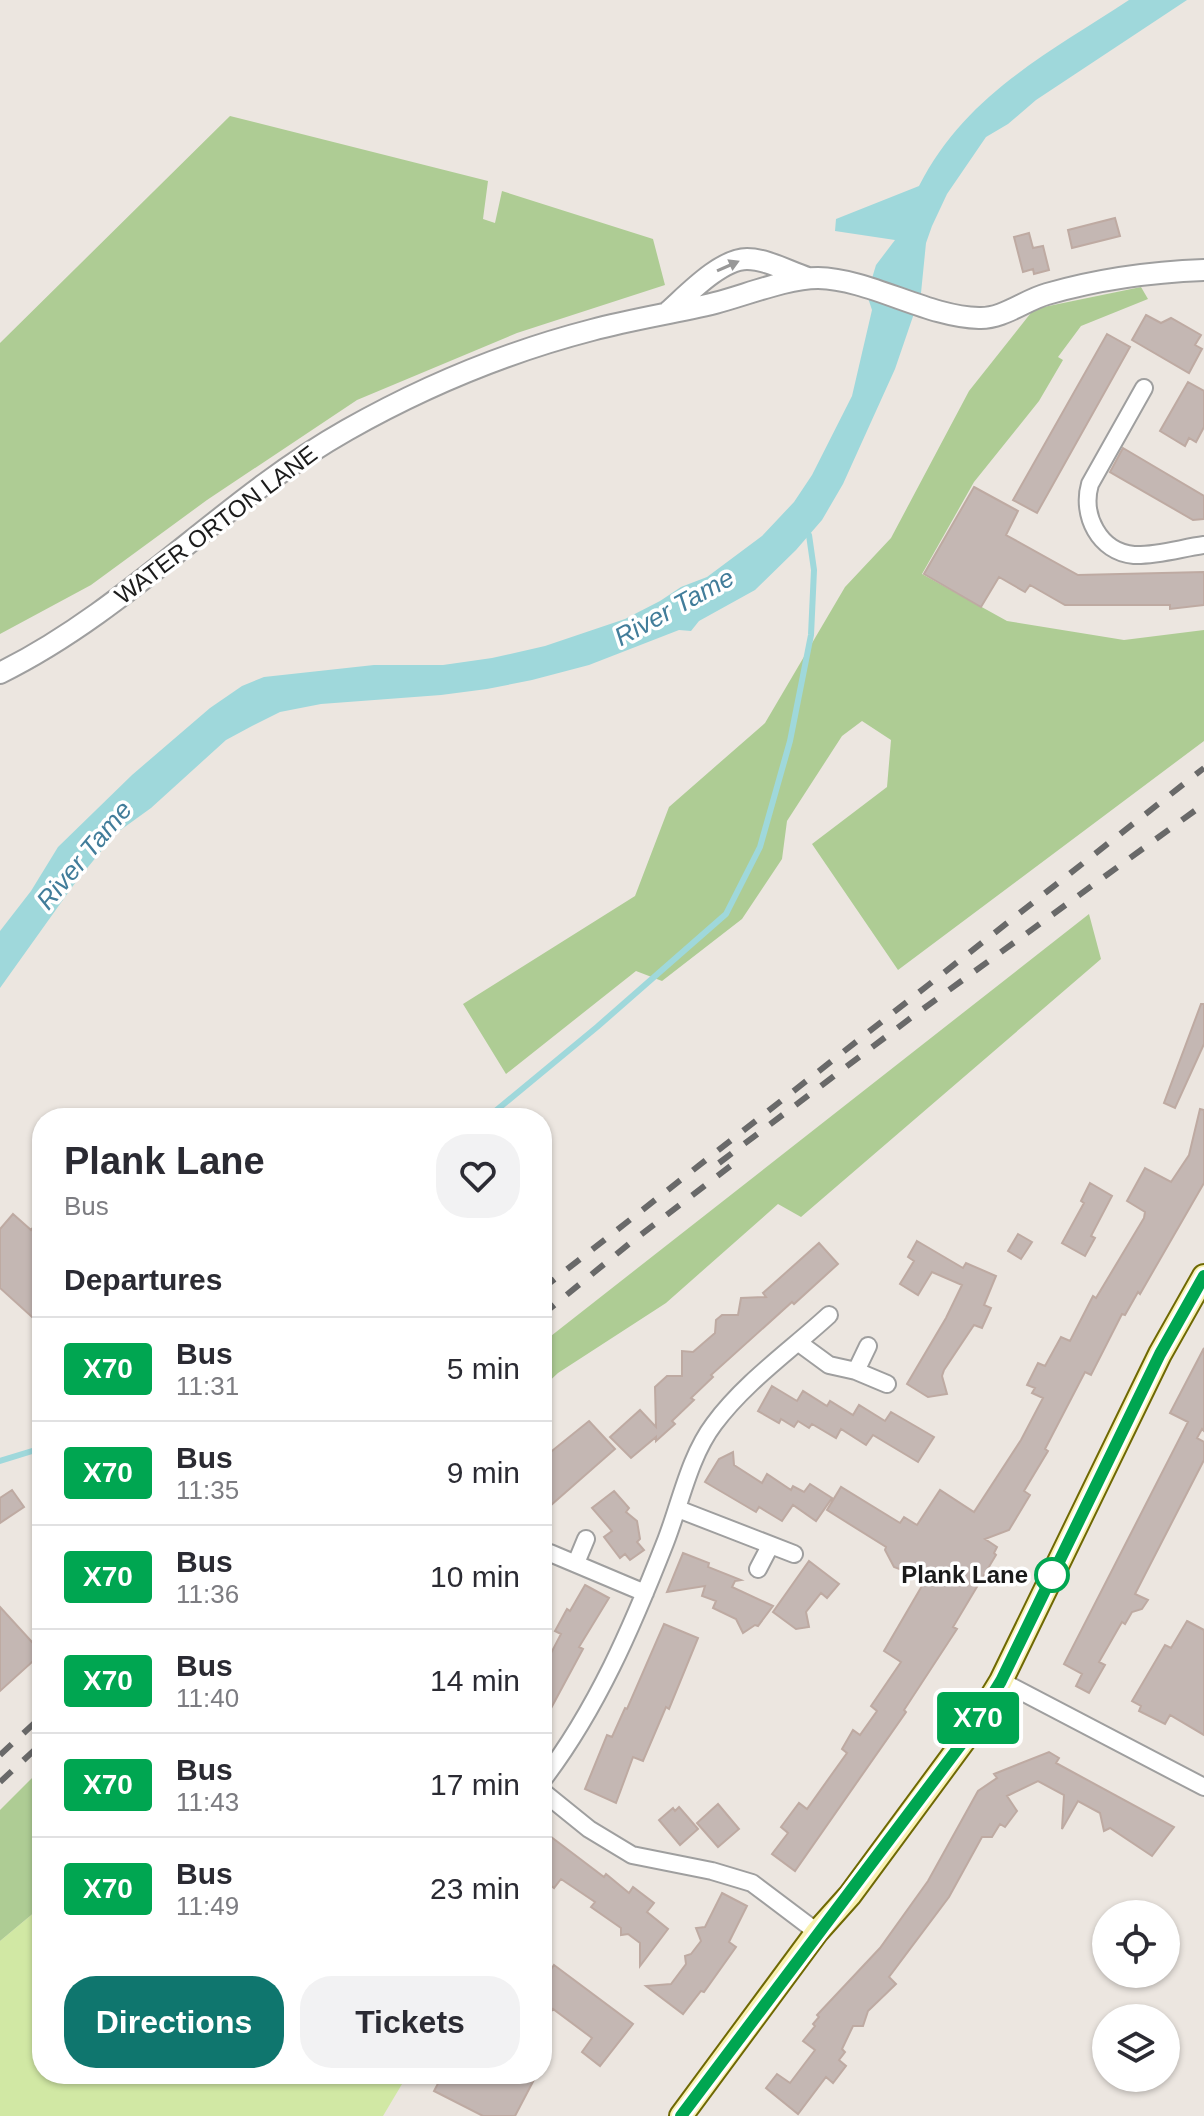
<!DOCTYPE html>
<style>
:root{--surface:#fff;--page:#f2f2f3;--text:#2b2b33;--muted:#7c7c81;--line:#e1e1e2;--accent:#0f766e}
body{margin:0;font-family:Arial,sans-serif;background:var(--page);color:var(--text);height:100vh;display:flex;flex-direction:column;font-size:30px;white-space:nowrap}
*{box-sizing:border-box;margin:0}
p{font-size:26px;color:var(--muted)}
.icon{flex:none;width:44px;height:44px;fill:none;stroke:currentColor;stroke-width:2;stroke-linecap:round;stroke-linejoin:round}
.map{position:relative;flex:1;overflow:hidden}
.drawer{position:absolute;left:32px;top:1108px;width:520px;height:976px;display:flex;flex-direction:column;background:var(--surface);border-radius:32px;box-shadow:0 2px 6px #0004}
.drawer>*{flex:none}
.badge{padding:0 16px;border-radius:6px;font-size:28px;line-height:52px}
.buttons{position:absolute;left:1092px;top:1900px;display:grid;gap:16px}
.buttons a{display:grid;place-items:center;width:88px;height:88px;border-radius:50%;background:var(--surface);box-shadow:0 2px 6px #0004;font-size:40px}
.map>.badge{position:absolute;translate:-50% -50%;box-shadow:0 0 0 4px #fff}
h2{padding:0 32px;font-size:30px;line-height:72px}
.round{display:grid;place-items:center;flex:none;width:84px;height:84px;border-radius:32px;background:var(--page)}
.head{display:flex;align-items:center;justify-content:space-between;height:136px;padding:0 32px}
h1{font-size:38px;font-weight:700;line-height:60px}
.button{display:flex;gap:16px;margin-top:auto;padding:16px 32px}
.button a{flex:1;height:92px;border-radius:32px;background:var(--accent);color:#fff;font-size:32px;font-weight:700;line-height:92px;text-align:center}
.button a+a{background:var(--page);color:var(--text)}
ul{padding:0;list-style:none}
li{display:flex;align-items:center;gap:24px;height:104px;padding:0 32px;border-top:2px solid var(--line)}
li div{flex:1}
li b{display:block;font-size:30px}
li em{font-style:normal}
li .badge{min-width:88px;font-weight:700;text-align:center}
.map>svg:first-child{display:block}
.grass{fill:#d1e8a4}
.forest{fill:#aecc94}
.water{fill:#9fd8db}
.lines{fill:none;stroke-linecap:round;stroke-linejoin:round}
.stream{stroke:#9fd8db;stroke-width:6}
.building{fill:#c4b7b3;stroke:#beaaa2;stroke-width:2}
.minor-casing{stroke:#9f9f9f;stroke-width:20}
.tertiary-casing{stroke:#9f9f9f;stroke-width:24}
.secondary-casing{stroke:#6f6904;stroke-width:26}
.minor{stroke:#fff;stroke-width:16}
.tertiary{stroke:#fff;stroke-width:20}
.secondary{stroke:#f9f1b1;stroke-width:22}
.rail{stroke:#696969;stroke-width:6;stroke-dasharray:16 16;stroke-linecap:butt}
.oneway{fill:#989898}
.line-casing{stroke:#fff;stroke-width:18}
.line{stroke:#00a651;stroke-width:12}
.stop-dot{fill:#fff;stroke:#00a651;stroke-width:4}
.labels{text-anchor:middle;stroke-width:7;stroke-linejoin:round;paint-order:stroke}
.street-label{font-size:24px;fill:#1b1b1b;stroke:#fff}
.stop-label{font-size:24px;font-weight:bold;fill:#1b1b1b;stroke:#fff;text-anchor:end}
.water-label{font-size:26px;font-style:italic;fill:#427d9a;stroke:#fff}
</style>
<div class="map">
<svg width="1204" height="2116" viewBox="0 0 1204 2116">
<rect width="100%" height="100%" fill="#ece6e0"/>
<path class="grass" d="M 42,1906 L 42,2074 L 408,2074 L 383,2116 L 0,2116 L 0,1941 Z"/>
<path class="forest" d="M 230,116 L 488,181 L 483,219 L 495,223 L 502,191 L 653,239 L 665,285 L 517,333 L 357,400 L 207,500 L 91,585 L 0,634 L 0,343 Z
M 1141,287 L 1148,299 L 1081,326 L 1058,357 L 1063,360 L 1039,401 L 974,482 L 922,574 L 1007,621 L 1124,640 L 1204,630 L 1204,741 L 898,970 L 812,844 L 887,787 L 891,740 L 862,721 L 842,736 L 787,821 L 782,859 L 742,919 L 662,981 L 636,971 L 506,1074 L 463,1004 L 635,896 L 669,807 L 765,723 L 845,587 L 891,538 L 969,391 L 1034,309 Z
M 1089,914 L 1101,959 L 801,1217 L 778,1204 L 666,1303 L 558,1373 L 542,1388 L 542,1343 Z
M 42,1768 L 42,1906 L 0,1941 L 0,1810 Z"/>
<path class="water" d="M 1129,0 L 1187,0 L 1036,100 L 1008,124 L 986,137 L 947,194 L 932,226 L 926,243 L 921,293 L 895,369 L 843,484 L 822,520 L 796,550 L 755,590 L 699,621 L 691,631 L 679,630 L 589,665 L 532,680 L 487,689 L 441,695 L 321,704 L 280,712 L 252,726 L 226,740 L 151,808 L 115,834 L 75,883 L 0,988 L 0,931 L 31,891 L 58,847 L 132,775 L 210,708 L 242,686 L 264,677 L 374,665 L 443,665 L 492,658 L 545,646 L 625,619 L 660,601 L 681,587 L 707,577 L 762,536 L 794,502 L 812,475 L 852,396 L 872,310 L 867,295 L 876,265 L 895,240 L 835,231 L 836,219 L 919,186 C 965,95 1047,54 1129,0 Z"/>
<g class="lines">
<path class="stream" d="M 487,1118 L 597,1027 L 726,914 L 760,847 L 790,741 L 811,635 L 814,570 L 809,535
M 0,1461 L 42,1448"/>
</g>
<path class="building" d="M 1115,218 L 1120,236 L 1072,248 L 1068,230 Z
M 1029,233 L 1033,248 L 1043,246 L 1049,270 L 1034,274 L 1033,269 L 1023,272 L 1014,237 Z
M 1146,315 L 1161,323 L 1171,318 L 1201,335 L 1195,345 L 1202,349 L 1189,373 L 1132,340 Z
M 1107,334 L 1130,347 L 1037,513 L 1013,500 Z
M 1188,382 L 1204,391 L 1204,427 L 1196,442 L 1189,438 L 1185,446 L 1160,431 Z
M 1123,448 L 1204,496 L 1204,519 L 1193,520 L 1110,472 Z
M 974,487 L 1018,511 L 1006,535 L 1078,575 L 1204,572 L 1204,605 L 1170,609 L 1170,605 L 1065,605 L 1030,585 L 1025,592 L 999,577 L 981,607 L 924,574 Z
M 1201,1004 L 1204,1004 L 1204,1044 L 1175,1108 L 1164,1103 Z
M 1200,1109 L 1204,1110 L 1204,1183 L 1140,1294 L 1138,1292 L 1125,1315 L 1122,1314 L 1091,1375 L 1085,1372 L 1045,1449 L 1048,1451 L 1024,1491 L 1030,1495 L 1009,1530 L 985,1539 L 997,1547 L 994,1553 L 996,1555 L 953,1627 L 957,1629 L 904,1710 L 906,1712 L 795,1871 L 772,1854 L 788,1833 L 781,1827 L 799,1803 L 807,1809 L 847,1753 L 842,1749 L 853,1730 L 860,1735 L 877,1711 L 871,1706 L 901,1662 L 884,1651 L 926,1579 L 894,1567 L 885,1550 L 886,1547 L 827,1510 L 841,1487 L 900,1523 L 904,1517 L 917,1525 L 940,1490 L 974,1512 L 1021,1440 L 1043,1398 L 1032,1393 L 1035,1388 L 1027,1385 L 1038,1363 L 1045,1366 L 1061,1337 L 1070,1341 L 1093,1296 L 1096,1298 L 1144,1218 L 1145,1212 L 1127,1201 L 1145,1168 L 1171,1182 L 1189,1155 Z
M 1090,1183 L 1112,1196 L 1091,1236 L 1095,1238 L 1085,1256 L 1062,1243 L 1084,1203 L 1081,1201 Z
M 13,1214 L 31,1230 L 42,1217 L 42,1326 L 0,1288 L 0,1229 Z
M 1018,1234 L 1032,1242 L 1021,1259 L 1008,1251 Z
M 917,1241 L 963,1268 L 966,1263 L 996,1276 L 984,1305 L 991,1308 L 982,1328 L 974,1325 L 944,1370 L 942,1376 L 947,1394 L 928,1397 L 907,1384 L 946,1318 L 962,1285 L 932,1272 L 918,1295 L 900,1284 L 914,1261 L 908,1257 Z
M 819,1243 L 838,1264 L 794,1304 L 792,1302 L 711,1375 L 713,1377 L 691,1398 L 694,1400 L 672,1421 L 675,1424 L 656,1441 L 656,1437 L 631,1458 L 610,1437 L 640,1410 L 656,1427 L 655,1387 L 667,1376 L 682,1376 L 682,1351 L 693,1352 L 715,1333 L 716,1320 L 722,1315 L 738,1315 L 741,1298 L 766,1297 L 763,1293 Z
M 1204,1348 L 1204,1431 L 1202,1429 L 1197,1438 L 1204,1442 L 1204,1460 L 1135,1594 L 1148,1600 L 1142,1609 L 1132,1612 L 1125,1624 L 1122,1622 L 1099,1662 L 1105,1665 L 1089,1693 L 1076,1686 L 1082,1674 L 1064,1664 L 1188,1422 L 1170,1413 Z
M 772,1386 L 797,1401 L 803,1391 L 827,1406 L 830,1401 L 853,1415 L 859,1405 L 885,1421 L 891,1412 L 934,1437 L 918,1462 L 873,1435 L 866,1445 L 841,1429 L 836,1438 L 812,1424 L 809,1428 L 798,1421 L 794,1427 L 781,1419 L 779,1423 L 758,1411 Z
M 589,1421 L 615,1449 L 542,1513 L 542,1459 Z
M 733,1452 L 734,1465 L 762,1483 L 767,1474 L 791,1490 L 793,1486 L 804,1492 L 810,1484 L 832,1498 L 816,1521 L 793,1505 L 782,1521 L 759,1507 L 756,1512 L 705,1482 L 719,1459 Z
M 12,1490 L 24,1507 L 0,1523 L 0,1498 Z
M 614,1491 L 629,1508 L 626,1512 L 637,1521 L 640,1539 L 637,1542 L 644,1550 L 630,1560 L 625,1554 L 620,1558 L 604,1537 L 612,1531 L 592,1508 Z
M 683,1553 L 709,1563 L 708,1567 L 741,1580 L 735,1581 L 732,1587 L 773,1606 L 758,1626 L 755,1625 L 743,1633 L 736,1619 L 713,1608 L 716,1601 L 702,1596 L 705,1586 L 667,1592 Z
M 809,1561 L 839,1584 L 827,1598 L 821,1593 L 806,1612 L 809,1627 L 796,1629 L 773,1612 Z
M 585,1585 L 609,1598 L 579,1647 L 583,1649 L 542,1725 L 542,1660 L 549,1657 L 561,1634 L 555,1631 L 567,1609 L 570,1611 Z
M 0,1607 L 42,1653 L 0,1691 Z
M 1187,1621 L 1204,1630 L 1204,1735 L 1170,1715 L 1165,1724 L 1139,1711 L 1141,1706 L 1132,1701 L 1165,1645 L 1171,1648 Z
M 664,1624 L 698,1638 L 669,1709 L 666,1707 L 643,1761 L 633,1757 L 616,1803 L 585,1789 L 607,1735 L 612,1737 L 625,1708 L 627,1709 Z
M 1049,1752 L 1059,1758 L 1056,1763 L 1174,1827 L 1152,1856 L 1110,1828 L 1104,1831 L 1100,1813 L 1078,1801 L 1062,1829 L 1064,1795 L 1038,1781 L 1007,1796 L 1017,1811 L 1005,1827 L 1000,1824 L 992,1837 L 982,1837 L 949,1897 L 889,1977 L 896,1984 L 868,2011 L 863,2026 L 853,2026 L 842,2049 L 845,2052 L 839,2060 L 846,2066 L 833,2083 L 826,2077 L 798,2114 L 766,2088 L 777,2074 L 790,2083 L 815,2050 L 803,2041 L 815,2026 L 813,2024 L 819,2017 L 817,2015 L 880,1948 L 928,1881 L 978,1791 L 997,1778 L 994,1774 Z
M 718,1804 L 739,1829 L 718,1847 L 697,1823 Z
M 679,1807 L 698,1829 L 680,1845 L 659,1820 L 673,1808 L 675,1811 Z
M 542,1830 L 604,1877 L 606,1874 L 629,1893 L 633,1887 L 654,1903 L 647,1912 L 668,1929 L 640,1966 L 640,1943 L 628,1934 L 621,1935 L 621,1928 L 591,1907 L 595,1902 L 561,1879 L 554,1888 L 546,1882 L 542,1870 Z
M 722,1893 L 747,1906 L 729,1942 L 736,1947 L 704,1992 L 701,1991 L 683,2014 L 646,1986 L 671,1984 L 686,1964 L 685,1956 L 691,1954 L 701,1941 L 696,1928 L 705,1927 Z
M 554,1965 L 633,2024 L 600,2066 L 582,2052 L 592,2038 L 553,2009 L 542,2024 L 542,1982 Z
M 443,2074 L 537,2074 L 515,2116 L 483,2116 L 434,2091 Z"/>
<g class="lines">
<g class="minor-casing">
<path id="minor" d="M 1144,388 L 1090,484 C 1081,515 1099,552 1134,555 C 1156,556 1182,548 1204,545
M 799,1343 L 829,1365 L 856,1371 L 887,1384
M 856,1371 L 868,1346
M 678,1509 L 794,1554
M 550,1553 L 645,1593
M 576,1563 L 586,1539
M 758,1569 L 770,1546
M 1001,1681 L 1204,1787
M 542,1781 C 597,1709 632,1627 665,1543 C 680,1505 689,1457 714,1424 C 745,1382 791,1350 829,1315
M 542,1791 L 589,1829 L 632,1855 L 712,1871 L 752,1883 L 817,1932"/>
</g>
<g class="tertiary-casing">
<path id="tertiary" d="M 669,311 C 688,294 721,259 747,259 C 767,259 789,272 808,278
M 0,673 C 128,610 223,500 347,430 C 423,387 507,352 592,330 C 633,319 674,313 715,303 C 746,295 787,278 818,278 C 870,279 927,317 979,318 C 1003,319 1025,300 1047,294 C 1099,279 1150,272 1204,270"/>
</g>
<g class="secondary-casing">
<path id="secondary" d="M 681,2116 L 817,1932 L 850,1895 L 968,1735 L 1001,1681 L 1160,1354 L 1204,1276"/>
</g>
<use href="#minor" class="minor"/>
<use href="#tertiary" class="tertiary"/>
<use href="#secondary" class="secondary"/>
<path class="rail" d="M 719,1163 L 912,1017 L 1204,804
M 542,1289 L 1204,768
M 542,1315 L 630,1243 L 737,1161
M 0,1755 L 42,1716
M 0,1782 L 42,1743"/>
</g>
<defs><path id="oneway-solid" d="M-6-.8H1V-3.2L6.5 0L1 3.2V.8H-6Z" transform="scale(2)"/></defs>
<use class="oneway" href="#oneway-solid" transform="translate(728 266) rotate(-24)"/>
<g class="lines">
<g class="line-casing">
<path id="line" d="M 681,2116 L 968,1735 L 1001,1681 L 1160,1354 L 1204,1276"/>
</g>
<use href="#line" class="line"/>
</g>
<circle class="stop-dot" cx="1052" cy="1575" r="16"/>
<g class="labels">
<g class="street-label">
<text transform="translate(216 525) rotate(-37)" y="8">WATER ORTON LANE</text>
</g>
<g class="stop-label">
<text x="1028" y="1583">Plank Lane</text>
</g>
<g class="water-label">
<text transform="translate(674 607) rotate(-29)" y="9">River Tame</text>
<text transform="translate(84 855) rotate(-50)" y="9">River Tame</text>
</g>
</g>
</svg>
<div class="buttons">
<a><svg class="icon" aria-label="locate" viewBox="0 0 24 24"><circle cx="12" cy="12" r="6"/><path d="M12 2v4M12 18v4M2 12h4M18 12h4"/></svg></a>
<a><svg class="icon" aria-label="layers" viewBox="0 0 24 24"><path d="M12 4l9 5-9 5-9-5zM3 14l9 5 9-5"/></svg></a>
</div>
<b class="badge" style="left:978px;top:1718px;background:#00a651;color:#fff">X70</b>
<section class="drawer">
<div class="head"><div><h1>Plank Lane</h1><p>Bus</p></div><a class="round"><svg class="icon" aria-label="heart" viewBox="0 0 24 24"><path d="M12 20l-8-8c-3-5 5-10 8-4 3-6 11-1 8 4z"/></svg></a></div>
<h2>Departures</h2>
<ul>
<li><span class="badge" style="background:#00a651;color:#fff">X70</span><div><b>Bus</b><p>11:31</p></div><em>5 min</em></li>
<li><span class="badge" style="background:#00a651;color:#fff">X70</span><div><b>Bus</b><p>11:35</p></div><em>9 min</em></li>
<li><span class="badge" style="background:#00a651;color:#fff">X70</span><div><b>Bus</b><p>11:36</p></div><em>10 min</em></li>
<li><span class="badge" style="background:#00a651;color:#fff">X70</span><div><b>Bus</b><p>11:40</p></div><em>14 min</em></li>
<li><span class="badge" style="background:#00a651;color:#fff">X70</span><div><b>Bus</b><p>11:43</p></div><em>17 min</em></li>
<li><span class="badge" style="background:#00a651;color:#fff">X70</span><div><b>Bus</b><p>11:49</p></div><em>23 min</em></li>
</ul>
<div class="button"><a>Directions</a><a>Tickets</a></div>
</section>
</div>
